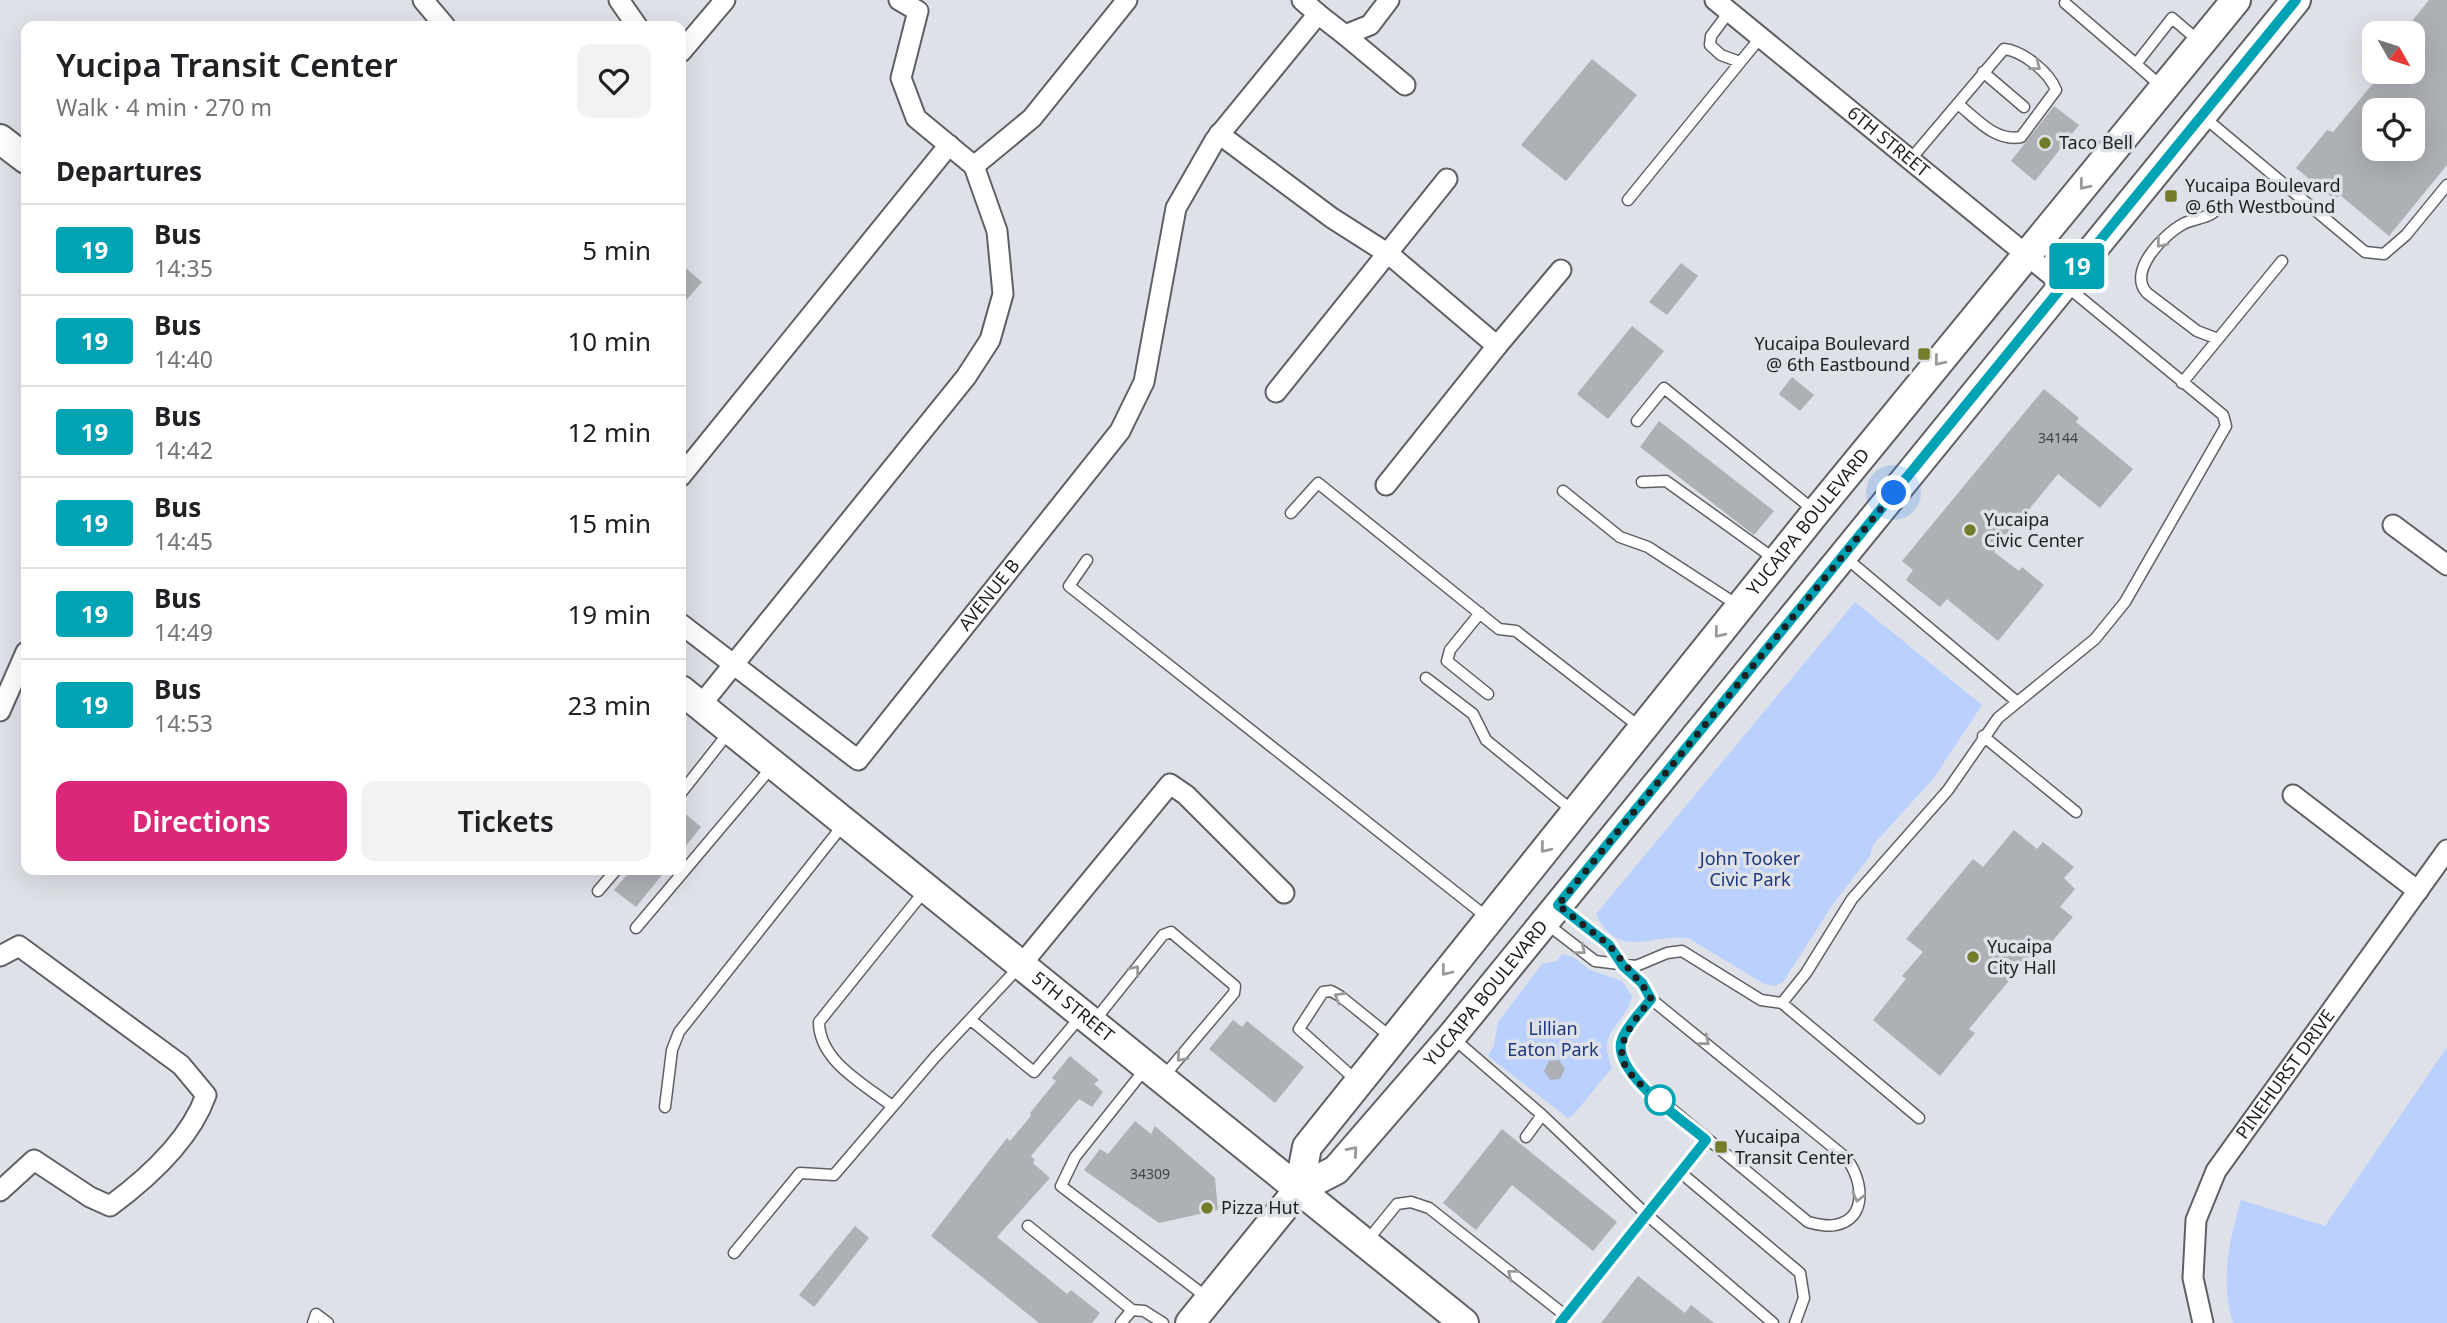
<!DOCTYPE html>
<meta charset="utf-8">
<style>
:root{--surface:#fff;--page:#f2f2f2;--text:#202124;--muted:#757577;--line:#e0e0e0;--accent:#db2777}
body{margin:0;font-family:"Noto Sans",sans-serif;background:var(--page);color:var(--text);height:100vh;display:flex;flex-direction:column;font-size:26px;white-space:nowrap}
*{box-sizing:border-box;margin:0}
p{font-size:23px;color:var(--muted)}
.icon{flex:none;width:38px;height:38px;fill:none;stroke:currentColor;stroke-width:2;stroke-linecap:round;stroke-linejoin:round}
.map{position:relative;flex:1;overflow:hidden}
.drawer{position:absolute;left:21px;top:21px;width:665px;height:854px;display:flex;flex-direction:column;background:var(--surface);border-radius:14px;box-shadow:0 7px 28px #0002}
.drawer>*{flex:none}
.badge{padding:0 14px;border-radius:5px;font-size:24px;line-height:46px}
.needle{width:46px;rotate:129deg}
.tools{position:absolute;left:2362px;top:21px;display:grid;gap:14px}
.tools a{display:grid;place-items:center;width:63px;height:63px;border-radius:14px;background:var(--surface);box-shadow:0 7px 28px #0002;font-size:35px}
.you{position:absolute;width:35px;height:35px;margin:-18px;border:5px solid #fff;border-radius:50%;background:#1a73e8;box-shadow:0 0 0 10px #1a73e833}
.map>.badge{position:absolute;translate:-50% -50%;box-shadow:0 0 0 4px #fff}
h2{padding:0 35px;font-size:26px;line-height:63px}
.round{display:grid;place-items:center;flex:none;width:74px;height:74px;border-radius:14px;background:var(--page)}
.headline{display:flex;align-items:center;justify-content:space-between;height:119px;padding:0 35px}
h1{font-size:33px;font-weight:600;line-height:52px}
.button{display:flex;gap:14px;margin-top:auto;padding:14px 35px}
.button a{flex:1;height:80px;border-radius:14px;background:var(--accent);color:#fff;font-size:28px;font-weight:600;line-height:80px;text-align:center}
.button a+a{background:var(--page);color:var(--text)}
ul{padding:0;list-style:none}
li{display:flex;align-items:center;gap:21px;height:91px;padding:0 35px;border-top:2px solid var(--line)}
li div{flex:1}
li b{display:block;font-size:26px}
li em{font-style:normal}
li .badge{min-width:77px;font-weight:700;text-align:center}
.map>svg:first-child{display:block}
.green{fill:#bad0fe}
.building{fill:#adb0b5;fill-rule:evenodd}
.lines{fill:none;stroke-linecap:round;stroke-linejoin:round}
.service-casing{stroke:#5e6065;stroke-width:13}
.minor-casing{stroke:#5e6065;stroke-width:23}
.secondary-casing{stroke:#5e6065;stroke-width:32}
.service{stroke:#fff;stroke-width:10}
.minor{stroke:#fff;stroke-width:19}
.secondary{stroke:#fff;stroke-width:28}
.oneway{stroke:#9a9a9b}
.line-casing{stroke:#fff;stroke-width:16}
.line{stroke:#00a3b4;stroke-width:10}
.walk{stroke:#1e1f21;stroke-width:7;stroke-dasharray:0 12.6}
.poi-dot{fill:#737d29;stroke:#dee1e7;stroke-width:2.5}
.stop-dot{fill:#fff;stroke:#00a3b4;stroke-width:3.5}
.labels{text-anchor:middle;stroke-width:7;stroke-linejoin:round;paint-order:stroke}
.number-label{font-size:14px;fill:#424346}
.street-label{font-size:18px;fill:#1e1f21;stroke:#dee1e7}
.poi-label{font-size:18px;fill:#1e1f21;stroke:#dee1e7;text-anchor:start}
.park-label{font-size:18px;fill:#1e377c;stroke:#dee1e7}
</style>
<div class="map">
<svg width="2447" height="1323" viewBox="0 0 2447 1323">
<rect width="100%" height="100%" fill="#dee1e7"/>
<path class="green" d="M 1855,602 L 1982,705 L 1933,779 L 1873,845 L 1870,856 L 1833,904 L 1783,982 L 1775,986 L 1764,984 L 1690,939 C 1656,930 1619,964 1596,914 Z
M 1562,954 L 1573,957 L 1590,970 L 1622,981 L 1632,996 C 1627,1024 1595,1029 1612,1068 L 1573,1115 L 1568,1118 L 1488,1056 L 1494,1045 L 1498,1022 L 1542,964 L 1557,961 Z
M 2447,1047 L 2447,1323 L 2233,1323 C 2220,1281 2229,1241 2241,1200 L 2325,1226 Z"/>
<path class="building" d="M 2429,0 L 2447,0 L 2447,165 L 2389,236 L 2340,195 L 2335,200 L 2296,168 L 2327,130 L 2333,132 L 2375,81 L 2364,72 L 2413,72 L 2413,33 L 2404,31 ZM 2375,110 L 2413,110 L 2413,149 L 2375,149 Z
M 1592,59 L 1637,95 L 1566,181 L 1521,145 Z
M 2054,106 L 2079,125 L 2035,181 L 2011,161 Z
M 1681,263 L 1698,276 L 1667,315 L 1649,302 Z
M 681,264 L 702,282 L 681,306 Z
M 1632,326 L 1664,351 L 1608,419 L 1577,394 Z
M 1792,377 L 1814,395 L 1800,411 L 1779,394 Z
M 2044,389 L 2079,418 L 2076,422 L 2133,469 L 2100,508 L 2058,474 L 1994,552 L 2019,571 L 2022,567 L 2044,585 L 1998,641 L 1947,599 L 1940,607 L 1906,580 L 1913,570 L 1902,561 Z
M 1659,421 L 1774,511 L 1754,535 L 1640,447 Z
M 681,810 L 701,827 L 681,852 Z
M 2014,830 L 2037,849 L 2043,842 L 2074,867 L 2064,878 L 2075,889 L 2060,907 L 2073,917 L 2043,952 L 2037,947 L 1969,1029 L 1975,1033 L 1940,1076 L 1873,1020 L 1906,979 L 1902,976 L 1923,952 L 1906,939 L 1973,859 L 1983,867 Z
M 631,870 L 666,870 L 636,907 L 614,890 Z
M 1233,1020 L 1242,1027 L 1247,1021 L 1304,1067 L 1275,1103 L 1209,1049 Z
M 1070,1056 L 1099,1080 L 1094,1084 L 1103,1092 L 1092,1107 L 1079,1099 L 1031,1156 L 1035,1160 L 1033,1163 L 1050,1178 L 997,1237 L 1067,1294 L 1071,1290 L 1100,1313 L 1092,1323 L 1039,1323 L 931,1236 L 1007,1138 L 1010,1141 L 1031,1116 L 1030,1113 L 1056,1081 L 1052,1078 Z
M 1559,1060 L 1565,1069 L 1560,1079 L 1550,1080 L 1544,1071 L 1549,1061 Z
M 1135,1121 L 1151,1134 L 1155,1126 L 1215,1178 L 1218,1210 L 1159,1223 L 1084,1170 L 1100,1149 L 1108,1154 Z
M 1502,1129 L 1617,1222 L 1593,1251 L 1512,1185 L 1476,1230 L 1443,1203 Z
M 855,1226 L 869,1238 L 814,1307 L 799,1295 Z
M 1638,1276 L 1685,1313 L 1691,1305 L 1714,1323 L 1601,1323 Z"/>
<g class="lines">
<g class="service-casing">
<path id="service" d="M 2065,3 L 2136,64
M 1729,12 L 1711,36 L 1710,45 L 1721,55 L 1740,62
M 1983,72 L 2024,107
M 2161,86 L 2136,64 L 2172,18 L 2200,42
M 2205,118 L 2365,252 L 2384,254 L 2406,235 L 2447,185
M 1910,160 L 2004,49 C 2023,51 2049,72 2056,90 L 2021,137 C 1995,142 1977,119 1958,104
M 1628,200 L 1760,38
M 2217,209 C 2209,219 2194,218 2183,224 C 2163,235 2127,272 2147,293 L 2197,331 L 2218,339
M 2182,383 L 2282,261
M 1637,421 L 1664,388 L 1816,512
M 1642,482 L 1666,481 L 1776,560
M 1563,491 L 1620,537 L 1648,547 L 1739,606
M 1291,513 L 1318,483 L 1499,629 L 1516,631 L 1641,728
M 1846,558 L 2016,701
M 1087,560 L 1069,586 L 1488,918
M 1480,613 L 1450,650 L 1447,661 L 1488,694
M 1426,678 L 1473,714 L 1486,740 L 1573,811
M 1983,736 L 2076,812
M 681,793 L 729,732
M 598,891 L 616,870
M 1561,908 L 1609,945 L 1623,966 L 1642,983 L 1651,999 L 1845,1157 C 1862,1176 1870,1219 1835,1225 C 1826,1227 1816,1224 1808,1222 L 1640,1083 C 1607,1046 1624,1033 1651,999
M 1547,924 L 1595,961 L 1636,966 L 1667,953 L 1682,951 L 1761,1000 L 1782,1003 L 1919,1118
M 636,928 L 771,768
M 1782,1003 L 1806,973 L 1852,899 L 1948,790 L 1998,718 L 2095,639 L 2125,602 L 2226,426 L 2223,415 L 2065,285
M 971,1020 L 1034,1072 L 1081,1016
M 1095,1020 L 1163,935 L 1171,932 L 1235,986 L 1234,993 L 1164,1076
M 1452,1037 L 1542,1115 L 1526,1137
M 1145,1069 L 1075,1157 L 1061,1186 L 1209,1299
M 1357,1081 L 1299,1029 L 1323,992 L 1331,991 L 1340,996 L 1392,1038
M 892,1106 C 864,1084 819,1061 819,1022 L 926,889
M 665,1107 L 672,1050 L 679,1032 L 843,825
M 1542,1115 L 1647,1215 L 1773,1323
M 1680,1172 L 1800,1273 L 1804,1298 L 1795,1323
M 1028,1226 L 1132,1310
M 1367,1241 L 1397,1204 L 1411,1202 L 1429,1208 L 1566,1316
M 734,1253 L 800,1173 L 834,1175 L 935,1057 L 1020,966
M 313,1323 L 316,1314 L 328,1323
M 1121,1323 L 1132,1310 L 1144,1311 L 1163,1323
M 1560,1323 L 1706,1140"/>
</g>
<g class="minor-casing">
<g id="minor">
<path d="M 423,0 L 445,26"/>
<path d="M 619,0 L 637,26"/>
<path id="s1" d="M 1715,0 L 2062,284"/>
<path d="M 1318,14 L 1345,35 L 1370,25 L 1389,0"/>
<path d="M 1345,35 L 1405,85"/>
<path d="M 681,52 L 725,0"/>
<path d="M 1219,134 L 1332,218 L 1390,255 L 1497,346 L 1561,270"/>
<path d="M 974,166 L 1032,118 L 1127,0"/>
<path d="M 1276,392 L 1447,179"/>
<path d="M 681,476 L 949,145"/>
<path d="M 1386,485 L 1497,346"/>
<path d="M 2393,525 L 2447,565"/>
<path id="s2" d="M 681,624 L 858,760 L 1120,431 L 1144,382 L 1176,208 L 1215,140 L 1318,14 L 1302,0"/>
<path d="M 700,706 L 966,377 L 990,340 L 1003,294 L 997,231 L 974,166 L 916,118 L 901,78 L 918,11 L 899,0"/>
<path d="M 0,711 L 26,652"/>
<path d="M 2293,795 L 2418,891"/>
<path d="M 0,956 L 19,946 L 181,1065 L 206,1095 C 190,1140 148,1178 110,1206 L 90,1197 L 34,1160 L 0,1191"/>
<path d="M 1021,965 L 1170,784 L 1186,795 L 1284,893"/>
<path id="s3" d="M 2203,1323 L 2193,1278 L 2196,1220 L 2216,1171 L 2447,850"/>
</g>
</g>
<g class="secondary-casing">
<g id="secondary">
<path d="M 0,139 L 26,159"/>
<path id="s4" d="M 681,690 L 1464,1323"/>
<path id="s5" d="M 1299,1189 L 1307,1147 L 1816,512 L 2236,0"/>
<path id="s6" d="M 1190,1323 L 1299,1189 L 1336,1170 L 1451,1037 L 2296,0"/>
</g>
</g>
<use href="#service" class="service"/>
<use href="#minor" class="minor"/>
<use href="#secondary" class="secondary"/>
</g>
<defs><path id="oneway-chevron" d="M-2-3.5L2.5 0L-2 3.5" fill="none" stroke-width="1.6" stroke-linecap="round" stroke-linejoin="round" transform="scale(1.75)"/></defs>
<g class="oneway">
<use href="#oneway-chevron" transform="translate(2036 66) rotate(38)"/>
<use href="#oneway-chevron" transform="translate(2084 185) rotate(129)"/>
<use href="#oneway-chevron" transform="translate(2161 243) rotate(129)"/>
<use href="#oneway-chevron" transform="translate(1939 361) rotate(129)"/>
<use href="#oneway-chevron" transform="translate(1719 633) rotate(129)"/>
<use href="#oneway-chevron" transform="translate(1545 848) rotate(129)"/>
<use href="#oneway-chevron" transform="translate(1581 950) rotate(38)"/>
<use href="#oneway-chevron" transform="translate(1135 970) rotate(-52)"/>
<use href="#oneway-chevron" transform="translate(1446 971) rotate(128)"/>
<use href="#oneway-chevron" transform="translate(1339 997) rotate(-150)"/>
<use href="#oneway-chevron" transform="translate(1705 1041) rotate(39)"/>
<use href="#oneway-chevron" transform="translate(1181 1057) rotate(131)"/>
<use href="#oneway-chevron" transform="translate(1353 1151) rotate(-49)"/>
<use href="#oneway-chevron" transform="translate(1858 1197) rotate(104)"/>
<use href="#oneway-chevron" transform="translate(1512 1274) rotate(-142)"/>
</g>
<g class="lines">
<g class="line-casing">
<path id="line" d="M 1560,1323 L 1706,1140 C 1683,1120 1610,1072 1622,1039 C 1628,1024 1642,1011 1651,999 L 1642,983 L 1623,966 L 1609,945 L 1558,905 L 2296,0"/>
</g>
<use href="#line" class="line"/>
<path class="walk" d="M 1660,1100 C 1607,1061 1614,1046 1651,999 L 1647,991 L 1609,945 L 1558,905 L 1894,493"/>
</g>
<g class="poi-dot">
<circle cx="2045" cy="143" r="7"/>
<rect x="2164" y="189" width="14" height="14" rx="3.5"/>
<rect x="1917" y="347" width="14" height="14" rx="3.5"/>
<circle cx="1970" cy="530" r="7"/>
<circle cx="1973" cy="957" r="7"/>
<rect x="1714" y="1140" width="14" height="14" rx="3.5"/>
<circle cx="1207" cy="1208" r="7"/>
</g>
<circle class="stop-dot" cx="1660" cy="1100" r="14"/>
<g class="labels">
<g class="number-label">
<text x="2058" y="443">34144</text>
<text x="1150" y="1179">34309</text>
</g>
<g class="street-label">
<text dy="6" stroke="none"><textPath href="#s1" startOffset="224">6TH STREET</textPath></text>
<text dy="6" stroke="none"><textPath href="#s5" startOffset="844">YUCAIPA BOULEVARD</textPath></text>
<text dy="6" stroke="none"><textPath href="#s2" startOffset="434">AVENUE B</textPath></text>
<text dy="6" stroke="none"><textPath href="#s6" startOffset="446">YUCAIPA BOULEVARD</textPath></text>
<text dy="6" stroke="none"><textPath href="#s4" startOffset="504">5TH STREET</textPath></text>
<text dy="6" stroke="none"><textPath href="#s3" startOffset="276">PINEHURST DRIVE</textPath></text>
</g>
<g class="poi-label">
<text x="2059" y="149">Taco Bell</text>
<text x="2185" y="192">Yucaipa Boulevard<tspan x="2185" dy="21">@ 6th Westbound</tspan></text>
<text x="1910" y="350" text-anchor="end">Yucaipa Boulevard<tspan x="1910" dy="21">@ 6th Eastbound</tspan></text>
<text x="1984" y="526">Yucaipa<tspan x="1984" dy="21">Civic Center</tspan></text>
<text x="1987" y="953">Yucaipa<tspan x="1987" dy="21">City Hall</tspan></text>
<text x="1735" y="1143">Yucaipa<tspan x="1735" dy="21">Transit Center</tspan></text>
<text x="1221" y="1214">Pizza Hut</text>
</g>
<g class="park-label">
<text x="1750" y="865">John Tooker<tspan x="1750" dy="21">Civic Park</tspan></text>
<text x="1553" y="1035">Lillian<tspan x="1553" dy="21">Eaton Park</tspan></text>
</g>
</g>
</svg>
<div class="tools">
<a><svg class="needle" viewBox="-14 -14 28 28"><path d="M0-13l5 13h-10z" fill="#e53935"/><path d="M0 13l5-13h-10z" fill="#757577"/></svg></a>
<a><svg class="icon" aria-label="locate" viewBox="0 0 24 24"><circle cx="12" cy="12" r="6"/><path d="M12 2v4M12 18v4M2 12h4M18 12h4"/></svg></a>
</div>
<div class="you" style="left:1894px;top:493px"></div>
<b class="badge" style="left:2077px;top:266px;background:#00a3b4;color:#fff">19</b>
<section class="drawer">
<div class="headline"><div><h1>Yucipa Transit Center</h1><p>Walk · 4 min · 270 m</p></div><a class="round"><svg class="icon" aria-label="heart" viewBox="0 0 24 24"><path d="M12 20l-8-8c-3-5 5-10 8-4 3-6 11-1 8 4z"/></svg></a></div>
<h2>Departures</h2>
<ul>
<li><span class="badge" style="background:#00a3b4;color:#fff">19</span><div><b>Bus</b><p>14:35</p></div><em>5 min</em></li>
<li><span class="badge" style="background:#00a3b4;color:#fff">19</span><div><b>Bus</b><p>14:40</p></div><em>10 min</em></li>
<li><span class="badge" style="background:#00a3b4;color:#fff">19</span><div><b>Bus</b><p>14:42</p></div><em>12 min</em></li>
<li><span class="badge" style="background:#00a3b4;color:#fff">19</span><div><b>Bus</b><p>14:45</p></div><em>15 min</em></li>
<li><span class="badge" style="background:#00a3b4;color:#fff">19</span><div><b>Bus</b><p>14:49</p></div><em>19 min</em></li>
<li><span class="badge" style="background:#00a3b4;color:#fff">19</span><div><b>Bus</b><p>14:53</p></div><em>23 min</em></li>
</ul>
<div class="button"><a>Directions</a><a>Tickets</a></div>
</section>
</div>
